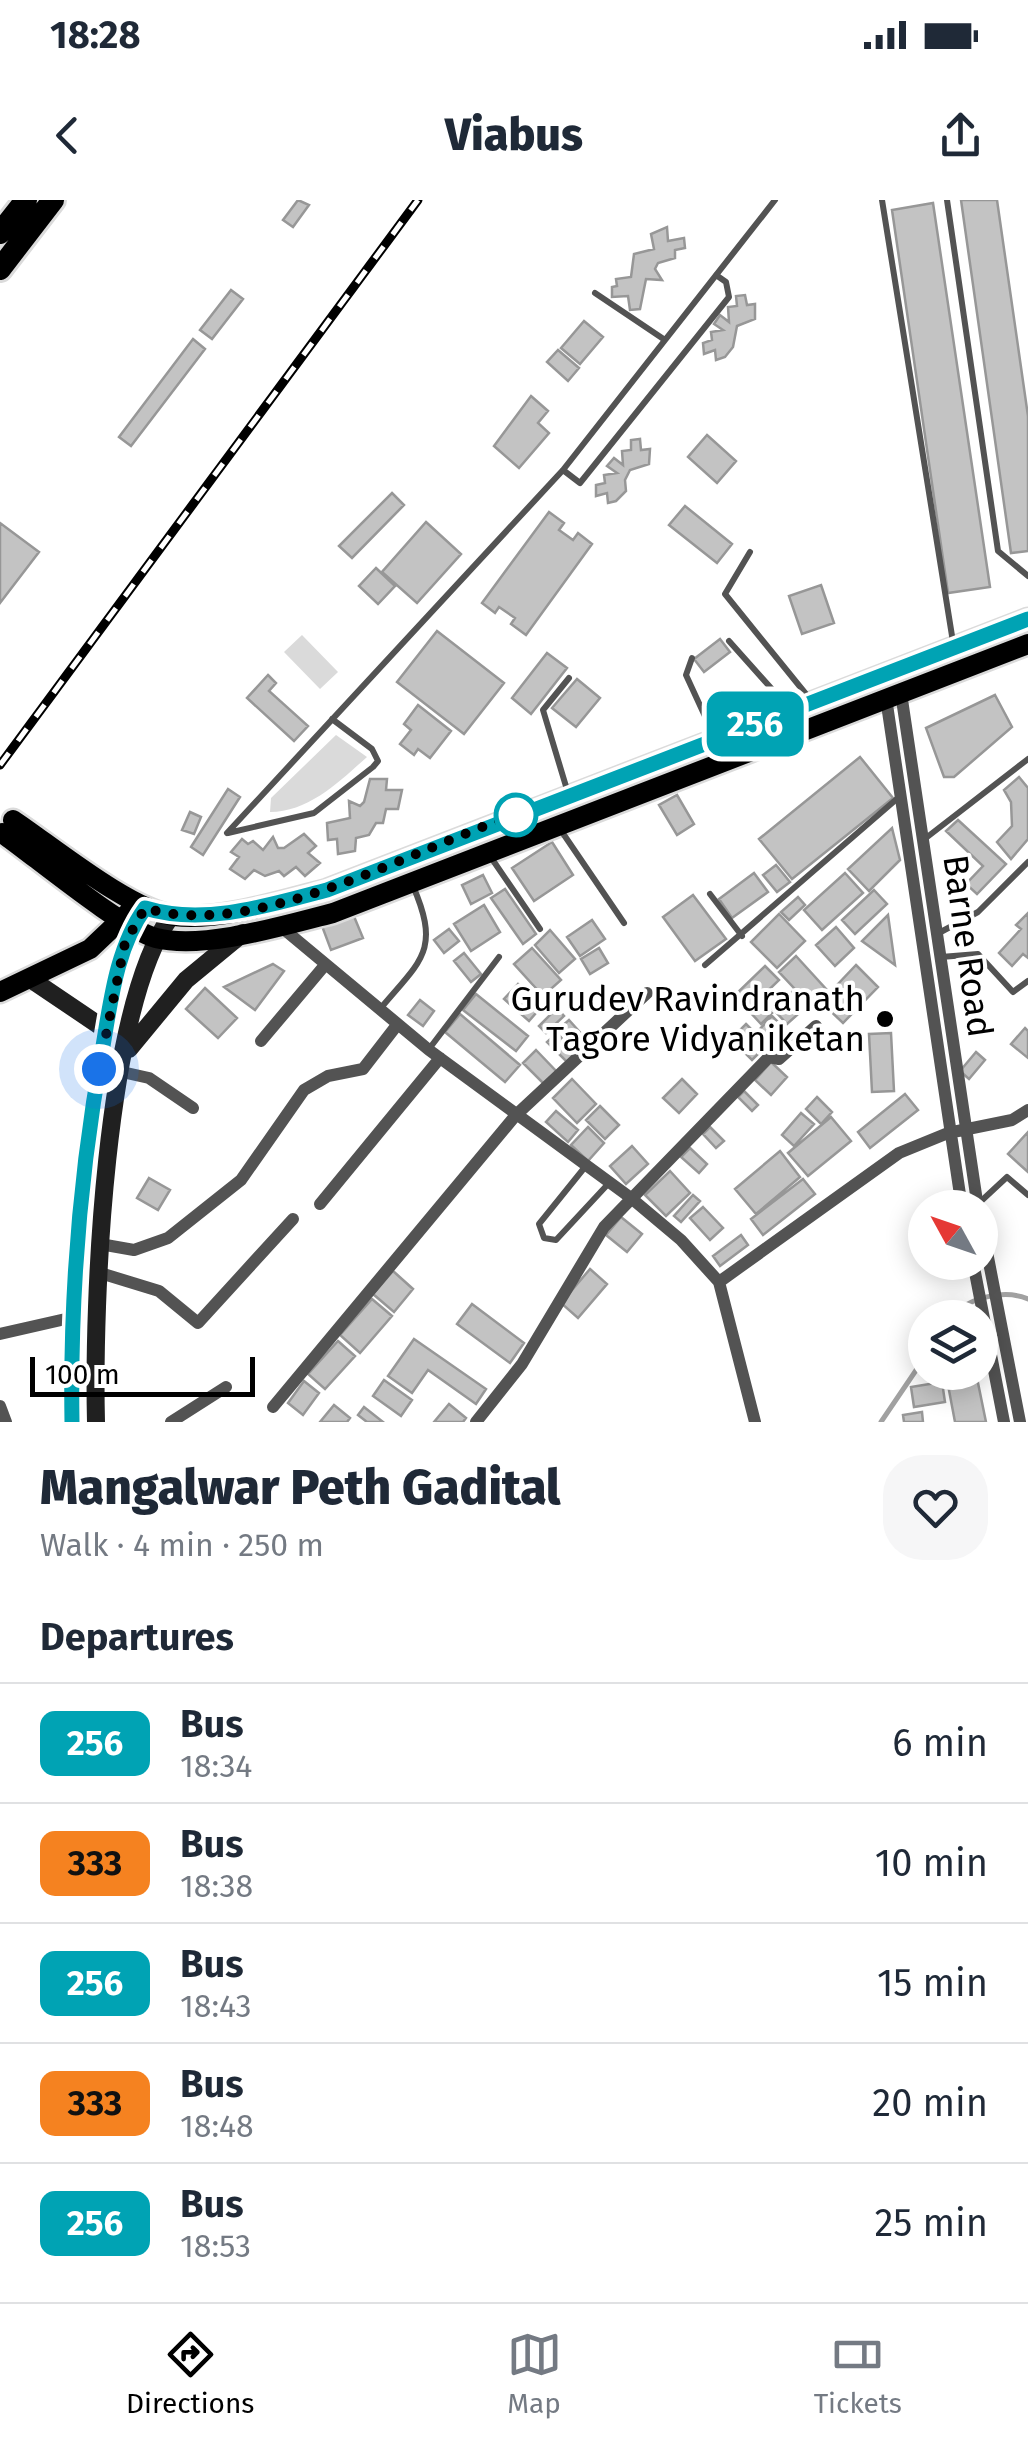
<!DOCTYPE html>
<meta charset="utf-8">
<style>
:root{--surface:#fff;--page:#f6f6f7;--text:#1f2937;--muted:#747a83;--line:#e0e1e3;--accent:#000}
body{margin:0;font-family:"Fira Sans",sans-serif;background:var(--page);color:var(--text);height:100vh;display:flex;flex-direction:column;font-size:38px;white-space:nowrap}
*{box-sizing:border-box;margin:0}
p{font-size:32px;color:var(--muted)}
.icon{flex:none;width:55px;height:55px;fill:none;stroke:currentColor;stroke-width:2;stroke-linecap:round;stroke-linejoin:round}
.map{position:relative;height:1222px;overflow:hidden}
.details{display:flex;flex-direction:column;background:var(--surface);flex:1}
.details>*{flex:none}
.badge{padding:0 20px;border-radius:15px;font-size:35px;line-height:65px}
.needle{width:65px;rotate:310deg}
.fabs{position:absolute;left:908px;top:990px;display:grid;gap:20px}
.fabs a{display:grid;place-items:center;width:90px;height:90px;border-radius:50%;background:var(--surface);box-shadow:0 5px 25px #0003;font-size:50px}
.scale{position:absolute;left:30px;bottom:25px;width:225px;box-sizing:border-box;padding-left:10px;border:5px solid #000;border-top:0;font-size:28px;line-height:35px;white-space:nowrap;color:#000;-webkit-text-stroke:8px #fff;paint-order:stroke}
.you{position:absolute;width:50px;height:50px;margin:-25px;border:8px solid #fff;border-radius:50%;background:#1a73e8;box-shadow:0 0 0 15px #1a73e833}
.map>.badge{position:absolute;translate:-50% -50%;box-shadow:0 0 0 5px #fff}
h2{padding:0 40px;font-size:38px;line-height:90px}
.round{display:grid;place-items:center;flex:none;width:105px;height:105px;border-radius:40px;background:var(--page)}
.summary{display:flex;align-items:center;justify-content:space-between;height:170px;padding:0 40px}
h1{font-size:48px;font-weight:800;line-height:75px}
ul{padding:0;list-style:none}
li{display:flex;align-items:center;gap:30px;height:120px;padding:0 40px;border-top:2px solid var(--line)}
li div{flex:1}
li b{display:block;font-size:38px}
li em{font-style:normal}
li .badge{min-width:110px;font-weight:700;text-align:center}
.status{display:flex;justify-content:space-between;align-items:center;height:70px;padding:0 50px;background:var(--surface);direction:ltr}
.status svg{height:28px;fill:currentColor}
header{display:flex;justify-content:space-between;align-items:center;height:130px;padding:0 40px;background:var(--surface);font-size:45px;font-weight:800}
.dock{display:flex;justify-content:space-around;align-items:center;height:140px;border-top:2px solid var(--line);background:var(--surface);font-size:28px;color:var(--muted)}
.dock a{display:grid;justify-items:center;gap:5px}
.dock .selected{color:var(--accent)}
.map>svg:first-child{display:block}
.green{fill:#dadada}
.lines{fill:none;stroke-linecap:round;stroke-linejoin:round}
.stream{stroke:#a1a1a1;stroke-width:5}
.building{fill:#c3c3c3;stroke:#979797;stroke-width:2.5}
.primary-casing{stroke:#dbdbdb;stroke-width:25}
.highway-casing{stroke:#dbdbdb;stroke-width:28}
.lane{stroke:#535353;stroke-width:6}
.street{stroke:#535353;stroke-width:12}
.secondary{stroke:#202020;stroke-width:18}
.primary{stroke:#000;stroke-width:20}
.highway{stroke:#000;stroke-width:22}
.rail-casing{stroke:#000;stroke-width:9}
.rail{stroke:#fff;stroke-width:5;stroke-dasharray:15;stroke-linecap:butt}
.line-casing{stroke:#fff;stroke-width:22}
.line{stroke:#00a3b4;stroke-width:15}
.walk{stroke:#000;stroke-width:10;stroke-dasharray:0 18}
.stop-dot{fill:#fff;stroke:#00a3b4;stroke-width:5}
.poi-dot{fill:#000;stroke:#fff;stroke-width:4}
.labels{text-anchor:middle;stroke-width:8;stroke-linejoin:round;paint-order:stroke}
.street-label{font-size:35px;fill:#000;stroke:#fff}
.poi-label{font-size:35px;fill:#000;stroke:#fff;text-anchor:end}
</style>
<div class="status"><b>18:28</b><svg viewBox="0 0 49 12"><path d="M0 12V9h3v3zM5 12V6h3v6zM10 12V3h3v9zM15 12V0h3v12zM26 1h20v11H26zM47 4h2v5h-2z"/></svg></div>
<header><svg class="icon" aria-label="back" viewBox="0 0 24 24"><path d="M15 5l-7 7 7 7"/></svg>Viabus<svg class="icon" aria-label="share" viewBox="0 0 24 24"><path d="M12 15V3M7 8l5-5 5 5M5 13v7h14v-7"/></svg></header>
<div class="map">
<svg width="1028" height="1222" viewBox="0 0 1028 1222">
<rect width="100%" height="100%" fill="#fff"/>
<path class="green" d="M 302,435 L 338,472 L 320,489 L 284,452 Z
M 336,535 L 367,557 C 340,581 309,612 270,612 L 271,598 Z"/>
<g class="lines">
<path class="stream" d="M 951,1118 C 967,1097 1005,1089 1028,1099
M 881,1222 L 925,1157"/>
</g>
<path class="building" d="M 298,0 L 309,5 L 293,27 L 283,20 Z
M 961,0 L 997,0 L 1028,216 L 1028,351 L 1011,353 Z
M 933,3 L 990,387 L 948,393 L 892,10 Z
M 667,27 L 668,41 L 684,38 L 685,48 L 675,50 L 675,58 L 658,63 L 655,69 L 662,80 L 646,79 L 640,109 L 630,110 L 628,96 L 612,97 L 612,87 L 617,86 L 616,79 L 631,77 L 634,54 L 654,49 L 651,34 Z
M 231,90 L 243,99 L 212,139 L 200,130 Z
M 745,95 L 747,105 L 755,104 L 755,119 L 737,126 L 733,147 L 725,157 L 716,160 L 715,150 L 704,154 L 703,143 L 712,140 L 711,132 L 723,130 L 714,124 L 720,115 L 729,122 L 728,107 L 737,106 L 736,96 Z
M 584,121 L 603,137 L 580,164 L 561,148 Z
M 193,139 L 205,149 L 131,246 L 119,237 Z
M 558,150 L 579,168 L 568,181 L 547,162 Z
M 531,196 L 548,211 L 538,223 L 549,233 L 519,268 L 494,246 Z
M 707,235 L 736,261 L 717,283 L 688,257 Z
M 640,239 L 641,250 L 650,249 L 649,264 L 630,270 L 625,280 L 626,291 L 616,301 L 608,303 L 607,293 L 596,296 L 596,285 L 605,283 L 604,275 L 617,273 L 607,266 L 614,258 L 623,265 L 622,251 L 631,250 L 631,240 Z
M 392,293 L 404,305 L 352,358 L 339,346 Z
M 685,306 L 732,344 L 717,363 L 669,325 Z
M 549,312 L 564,323 L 559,330 L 573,340 L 578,333 L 592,344 L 526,435 L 511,424 L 515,418 L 499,407 L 495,413 L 482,403 Z
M 426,322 L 461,354 L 417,403 L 382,372 Z
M 0,323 L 39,352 L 0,403 Z
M 376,368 L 395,386 L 378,404 L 359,386 Z
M 821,385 L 834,423 L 802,434 L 789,396 Z
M 437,431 L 504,483 L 464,534 L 397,482 Z
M 720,439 L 730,452 L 704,472 L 694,459 Z
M 547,453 L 567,468 L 531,514 L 512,498 Z
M 268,475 L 276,483 L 269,491 L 308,526 L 294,541 L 247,498 Z
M 577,479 L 600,498 L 576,527 L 552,508 Z
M 995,495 L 1012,527 L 954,577 L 944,577 L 926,528 Z
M 418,505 L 451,531 L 430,558 L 418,549 L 414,555 L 400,544 L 411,530 L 404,524 Z
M 860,557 L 893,598 L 792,679 L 759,639 Z
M 1019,577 L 1028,588 L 1028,639 L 1011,659 L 997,642 L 1012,626 L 1011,602 L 1004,590 Z
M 370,579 L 387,579 L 386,590 L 402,590 L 398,609 L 386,609 L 383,623 L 376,623 L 369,635 L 356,638 L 355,651 L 338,654 L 337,639 L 328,640 L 327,623 L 350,618 L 349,601 L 360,606 L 364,602 Z
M 228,589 L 240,597 L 203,655 L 191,647 Z
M 677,595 L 694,624 L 677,635 L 659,605 Z
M 190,612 L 201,617 L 194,634 L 182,630 Z
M 958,620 L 1006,664 L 977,694 L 966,684 L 983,666 L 946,631 Z
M 892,628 L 900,660 L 869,691 L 848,669 Z
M 304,634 L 316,646 L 308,653 L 320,663 L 305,676 L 296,667 L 284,676 L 279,671 L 265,676 L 254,670 L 245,679 L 230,669 L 239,657 L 231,652 L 242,639 L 248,644 L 253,641 L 263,650 L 273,637 L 278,648 L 284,648 Z
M 552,642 L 573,675 L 534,701 L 512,668 Z
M 776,665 L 790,682 L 777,692 L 763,675 Z
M 754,673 L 768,692 L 732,718 L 719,699 Z
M 845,673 L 863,693 L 822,730 L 804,710 Z
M 483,675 L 492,693 L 471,704 L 462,685 Z
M 505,689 L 536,734 L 523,744 L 491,698 Z
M 874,690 L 887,704 L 855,734 L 842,720 Z
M 693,695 L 726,739 L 695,761 L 663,717 Z
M 798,697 L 805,705 L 789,720 L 781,712 Z
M 484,705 L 500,732 L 471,751 L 454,724 Z
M 1028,713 L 1028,758 L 1023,754 L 1012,766 L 999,753 L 1021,729 L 1016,725 Z
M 353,714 L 363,738 L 331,750 L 322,726 Z
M 779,714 L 805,741 L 777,768 L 751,742 Z
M 888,715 L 895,765 L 862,741 Z
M 592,720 L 605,739 L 580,756 L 567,737 Z
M 836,727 L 854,748 L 835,766 L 816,745 Z
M 449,729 L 459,741 L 444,753 L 434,740 Z
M 550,730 L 575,759 L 559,773 L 535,745 Z
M 532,748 L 561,780 L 543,796 L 514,764 Z
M 599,748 L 608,763 L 590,774 L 581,759 Z
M 464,753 L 481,774 L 471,782 L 454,761 Z
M 796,756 L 826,789 L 809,804 L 779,772 Z
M 273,764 L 284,771 L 255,810 L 224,787 Z
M 856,765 L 878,787 L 843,823 L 821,802 Z
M 765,766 L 779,780 L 748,810 L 734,796 Z
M 518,784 L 543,805 L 529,821 L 504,799 Z
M 205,788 L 237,818 L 218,838 L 186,809 Z
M 792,792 L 806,807 L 787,824 L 773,809 Z
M 476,794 L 528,836 L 516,851 L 463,810 Z
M 420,800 L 434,811 L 423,826 L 408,815 Z
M 759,801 L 772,813 L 761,824 L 749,811 Z
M 557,808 L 564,816 L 546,833 L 539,826 Z
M 460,814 L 520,865 L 505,882 L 445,832 Z
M 772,816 L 794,838 L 780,853 L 758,831 Z
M 569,820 L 585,838 L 578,844 L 562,826 Z
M 746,824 L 767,845 L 752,860 L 731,839 Z
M 1025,828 L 1028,831 L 1028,858 L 1011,844 Z
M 557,833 L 577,854 L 568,863 L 547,842 Z
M 891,833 L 894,891 L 872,892 L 869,834 Z
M 536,850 L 557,872 L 544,884 L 523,863 Z
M 976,852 L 985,860 L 969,879 L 960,871 Z
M 771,862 L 787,877 L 771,895 L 755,880 Z
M 572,879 L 596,904 L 577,923 L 553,898 Z
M 682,879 L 697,894 L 679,913 L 663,898 Z
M 744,891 L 758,905 L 752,911 L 738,897 Z
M 905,894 L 918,910 L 870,948 L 858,932 Z
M 817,897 L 832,912 L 821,924 L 806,909 Z
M 600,906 L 619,925 L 605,939 L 586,920 Z
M 556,911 L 578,930 L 568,942 L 546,922 Z
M 801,913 L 814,924 L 794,946 L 782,935 Z
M 831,917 L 851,941 L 808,976 L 788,953 Z
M 588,927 L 604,943 L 588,961 L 571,945 Z
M 710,927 L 724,941 L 716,948 L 703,934 Z
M 1028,932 L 1028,972 L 1008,954 Z
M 632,946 L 648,964 L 626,984 L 610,966 Z
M 690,948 L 707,964 L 699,973 L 681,957 Z
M 780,951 L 800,977 L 756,1014 L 735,989 Z
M 670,971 L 690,993 L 666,1016 L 645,995 Z
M 149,978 L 170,990 L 158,1010 L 137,998 Z
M 803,979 L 815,994 L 763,1035 L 751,1019 Z
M 693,995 L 700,1001 L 681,1022 L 674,1016 Z
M 703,1007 L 723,1028 L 710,1040 L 690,1018 Z
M 621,1017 L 642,1034 L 627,1052 L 606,1035 Z
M 741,1035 L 748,1045 L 720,1066 L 713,1056 Z
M 590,1069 L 607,1084 L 578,1118 L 561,1103 Z
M 393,1071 L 413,1089 L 394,1112 L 373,1094 Z
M 372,1099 L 392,1116 L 360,1153 L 340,1135 Z
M 472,1104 L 524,1143 L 510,1163 L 457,1124 Z
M 414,1139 L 486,1189 L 476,1204 L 428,1170 L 412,1193 L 388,1176 Z
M 338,1141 L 355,1156 L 325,1189 L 308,1174 Z
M 977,1178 L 986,1222 L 955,1222 L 948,1185 Z
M 384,1180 L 412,1200 L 401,1216 L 373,1196 Z
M 304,1181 L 319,1193 L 303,1215 L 288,1203 Z
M 942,1182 L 945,1202 L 914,1207 L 911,1187 Z
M 449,1204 L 466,1218 L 463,1222 L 434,1222 Z
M 334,1205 L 350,1218 L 347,1222 L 320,1222 Z
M 364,1207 L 383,1222 L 367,1222 L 358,1215 Z
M 922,1212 L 923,1222 L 904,1222 L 903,1215 Z"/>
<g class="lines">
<g class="primary-casing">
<path id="primary" d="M 13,620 C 52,646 131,711 174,716 C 218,722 284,701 327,690 L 1028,419
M 2,633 C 36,657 122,729 156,738 C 204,750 285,725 333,713 L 1028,444
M 0,792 L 90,749 L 128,713"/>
</g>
<g class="highway-casing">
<path id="highway" d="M 0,33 L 26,0
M 0,69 L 53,0"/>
</g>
<path class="lane" d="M 882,0 L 953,442
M 947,0 L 998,351 L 1028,376
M 595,93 L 665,140
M 563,270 L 580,283 L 729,97 L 726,82 L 716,75
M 750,352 L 725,394 L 810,499
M 729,441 L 788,507
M 692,458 L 686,475 L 715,538
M 568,593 L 543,510 L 569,478
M 560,629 L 624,723
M 227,633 L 563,270 L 775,0
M 228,633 L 314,613 L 373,567 L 378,561 L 372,549 L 332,519
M 922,641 L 1028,559
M 490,656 L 540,729
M 710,694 L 742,736
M 937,734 L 978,712 L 1028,662
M 941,757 L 978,754 L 1013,792 L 1028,781
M 705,765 L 899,597
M 380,809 C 421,760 441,751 413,686
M 429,849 L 499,757
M 585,967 L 539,1024 L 544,1038 L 556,1040 L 609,983
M 979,1003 L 1007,977 L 1028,995"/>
<path class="street" d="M 901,493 L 978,1008
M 886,498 L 962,1008
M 280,726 L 429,850 L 631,998 L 681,1040 L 719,1082 L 755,1222
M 261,841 L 325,765
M 122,872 L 149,878 L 193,908
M 320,1004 L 440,858
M 980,1016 L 1020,1222
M 100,1044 L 134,1050 L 168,1038 L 241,980 L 304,890 L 328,876 L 363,869 L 397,825
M 973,1062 L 1004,1222
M 97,1072 L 159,1091 L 198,1123 L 293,1019
M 719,1082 L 899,953 L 948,933 L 1012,920 L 1028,910
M 0,1134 L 70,1118
M 0,1206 L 6,1222
M 273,1207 L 516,915 L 647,793
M 171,1222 L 226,1187
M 476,1222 L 522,1164 L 604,1027 L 769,857 L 779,859 L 816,826"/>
<path class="secondary" d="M 29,778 L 106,830
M 129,849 L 186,780 L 243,733
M 72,1222 C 69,1096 80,971 103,846 C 111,799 117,748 145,708
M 96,1222 C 93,1103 104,810 171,716"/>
<use href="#primary" class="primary"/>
<use href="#highway" class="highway"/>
<g class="rail-casing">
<path id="rail" d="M 0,565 L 418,0"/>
</g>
<use href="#rail" class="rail"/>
</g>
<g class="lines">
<g class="line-casing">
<path id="line" d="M 72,1222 C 70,1096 80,971 103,846 C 111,799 117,747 145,708 C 204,726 270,705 327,690 L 1028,419"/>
</g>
<use href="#line" class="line"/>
<path class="walk" d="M 99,869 L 125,743 L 145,708 C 256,742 411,649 516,615"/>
</g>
<circle class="stop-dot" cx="516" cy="615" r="20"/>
<circle class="poi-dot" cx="885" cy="819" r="10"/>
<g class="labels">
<g class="street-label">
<text transform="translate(968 746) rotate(82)" y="12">Barne Road</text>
</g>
<g class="poi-label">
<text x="865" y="811">Gurudev Ravindranath<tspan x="865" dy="40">Tagore Vidyaniketan</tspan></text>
</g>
</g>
</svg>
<div class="fabs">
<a><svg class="needle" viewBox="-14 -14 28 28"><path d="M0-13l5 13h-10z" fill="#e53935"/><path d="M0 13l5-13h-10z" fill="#747a83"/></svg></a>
<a><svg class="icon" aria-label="layers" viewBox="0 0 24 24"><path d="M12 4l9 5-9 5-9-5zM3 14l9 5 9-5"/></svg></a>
</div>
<div class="scale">100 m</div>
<div class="you" style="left:99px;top:869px"></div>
<b class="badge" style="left:755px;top:524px;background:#00a3b4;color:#fff">256</b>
</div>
<section class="details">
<div class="summary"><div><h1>Mangalwar Peth Gadital</h1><p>Walk · 4 min · 250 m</p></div><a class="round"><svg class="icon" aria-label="heart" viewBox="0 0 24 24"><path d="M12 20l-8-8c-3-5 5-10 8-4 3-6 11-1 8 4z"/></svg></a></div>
<h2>Departures</h2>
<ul>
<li><span class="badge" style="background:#00a3b4;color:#fff">256</span><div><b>Bus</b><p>18:34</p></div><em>6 min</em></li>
<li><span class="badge" style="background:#f58220;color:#111">333</span><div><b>Bus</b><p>18:38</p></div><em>10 min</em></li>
<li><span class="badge" style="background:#00a3b4;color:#fff">256</span><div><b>Bus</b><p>18:43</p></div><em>15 min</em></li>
<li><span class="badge" style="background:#f58220;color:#111">333</span><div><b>Bus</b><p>18:48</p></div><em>20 min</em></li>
<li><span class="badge" style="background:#00a3b4;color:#fff">256</span><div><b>Bus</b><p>18:53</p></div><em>25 min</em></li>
</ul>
</section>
<nav class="dock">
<a class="selected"><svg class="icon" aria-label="directions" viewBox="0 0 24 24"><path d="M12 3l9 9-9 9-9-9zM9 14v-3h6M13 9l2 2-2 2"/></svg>Directions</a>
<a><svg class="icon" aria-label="map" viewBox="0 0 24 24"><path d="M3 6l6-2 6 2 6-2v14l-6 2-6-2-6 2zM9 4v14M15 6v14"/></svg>Map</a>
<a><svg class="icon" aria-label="tickets" viewBox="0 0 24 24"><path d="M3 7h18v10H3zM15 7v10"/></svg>Tickets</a>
</nav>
